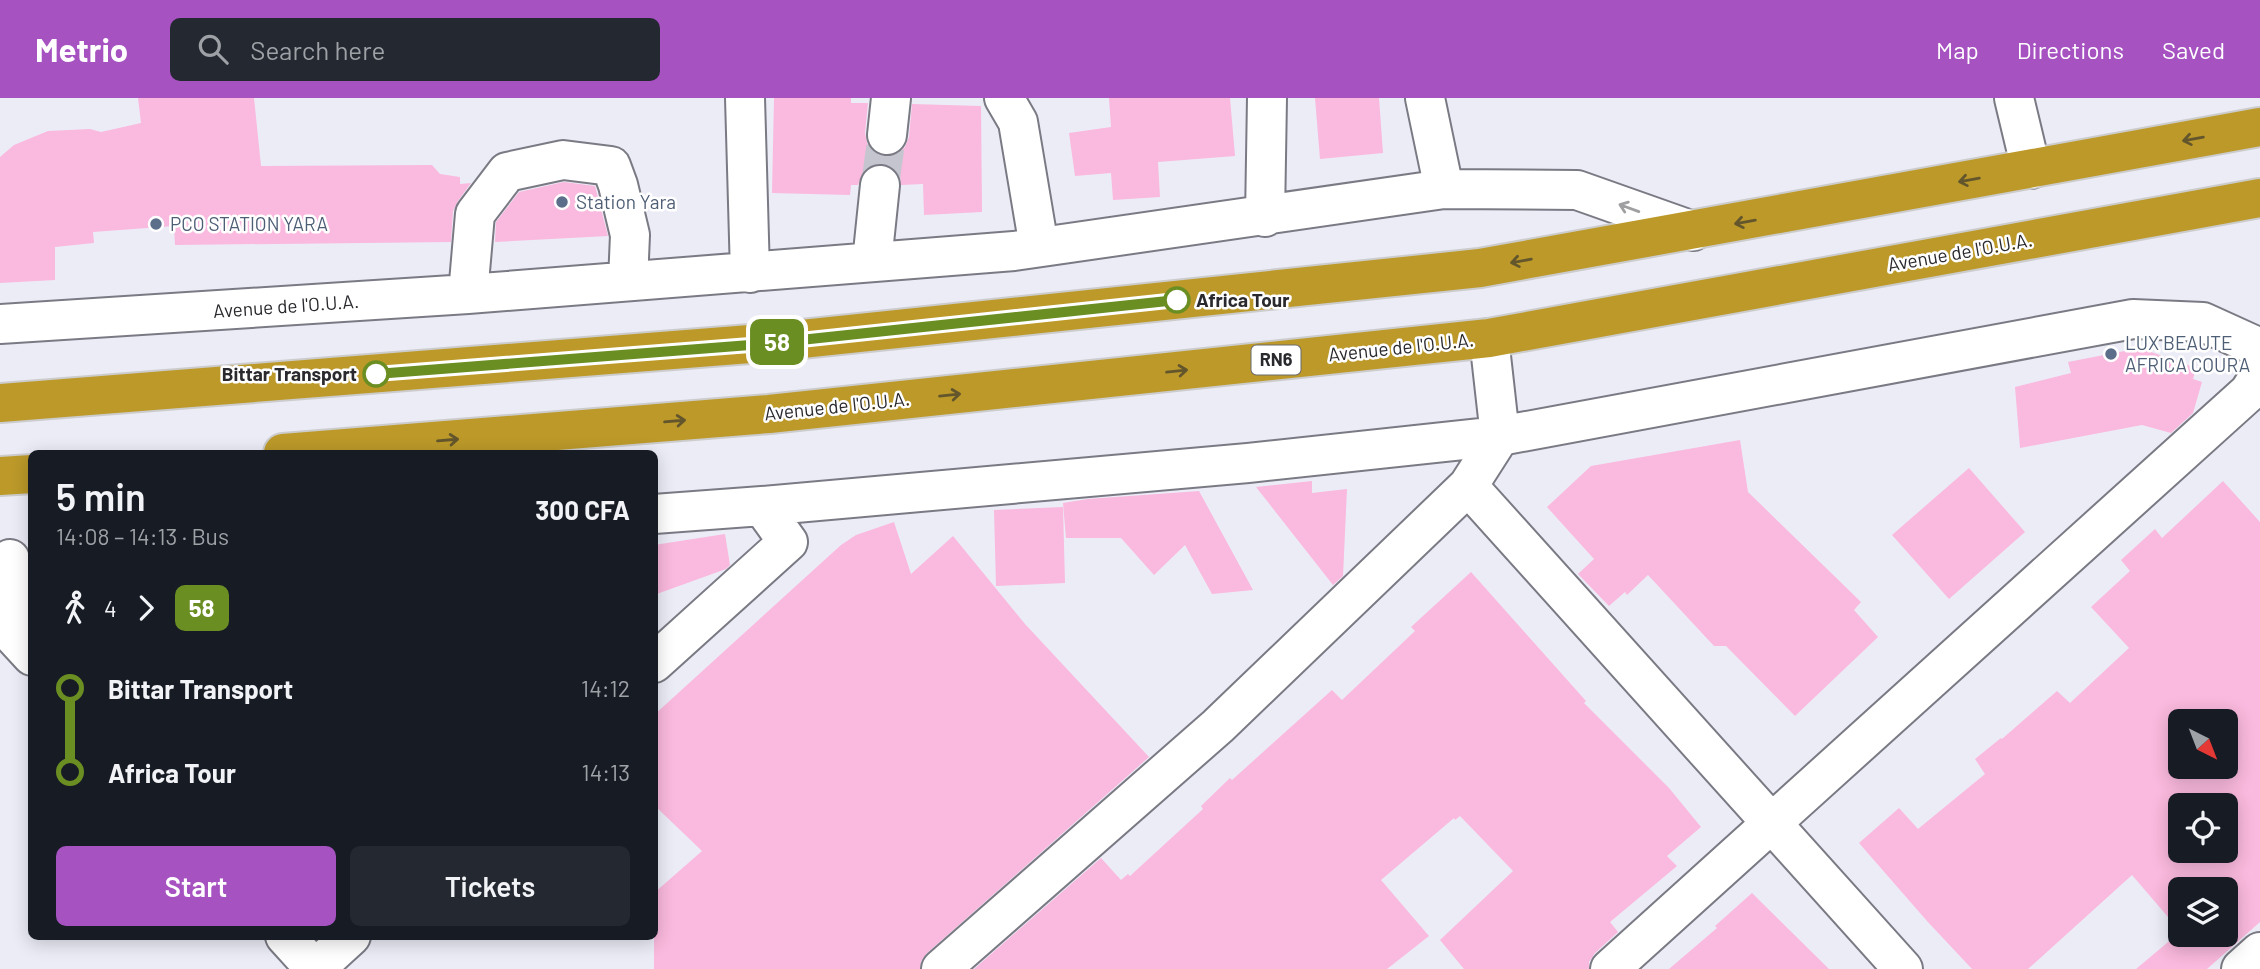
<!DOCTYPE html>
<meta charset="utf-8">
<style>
:root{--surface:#171b24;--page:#242831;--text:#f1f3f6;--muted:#9ea1a6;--accent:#a652c1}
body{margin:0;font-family:Barlow,sans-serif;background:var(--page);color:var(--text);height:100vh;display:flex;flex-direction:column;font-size:26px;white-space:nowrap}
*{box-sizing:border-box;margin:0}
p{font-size:23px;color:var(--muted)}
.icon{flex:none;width:38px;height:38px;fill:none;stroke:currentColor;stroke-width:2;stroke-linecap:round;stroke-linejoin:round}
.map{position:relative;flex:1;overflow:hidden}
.sheet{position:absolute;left:28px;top:352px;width:630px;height:490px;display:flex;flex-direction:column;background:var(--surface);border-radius:10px;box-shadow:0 4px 18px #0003}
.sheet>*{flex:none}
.badge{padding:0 14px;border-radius:10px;font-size:24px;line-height:46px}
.needle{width:46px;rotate:138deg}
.buttons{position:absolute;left:2168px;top:611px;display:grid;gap:14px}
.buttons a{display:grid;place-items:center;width:70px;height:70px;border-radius:10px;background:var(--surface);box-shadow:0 4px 18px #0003;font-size:35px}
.map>.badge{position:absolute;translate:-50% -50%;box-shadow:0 0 0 4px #fff}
.legs{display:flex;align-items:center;gap:10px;height:77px;padding:0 28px;font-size:23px}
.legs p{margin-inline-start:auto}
.head{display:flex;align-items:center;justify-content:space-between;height:119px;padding:0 28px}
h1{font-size:38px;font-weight:600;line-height:52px}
.primary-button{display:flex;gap:14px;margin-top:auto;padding:14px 28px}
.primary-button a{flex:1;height:80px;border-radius:10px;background:var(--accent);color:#fff;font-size:28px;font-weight:600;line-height:80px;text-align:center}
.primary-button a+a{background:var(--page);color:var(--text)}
ul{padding:0 28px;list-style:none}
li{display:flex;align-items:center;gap:24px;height:84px;font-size:26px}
li i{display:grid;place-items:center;width:10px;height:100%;margin:0 9px;background:currentColor}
li i::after{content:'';width:18px;height:18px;margin:-9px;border:5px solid;border-radius:50%;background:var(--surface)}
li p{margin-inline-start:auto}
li:first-child i{background:linear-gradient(#0000 50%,currentColor 0)}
li:last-child i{background:linear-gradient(currentColor 50%,#0000 0)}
header{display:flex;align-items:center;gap:42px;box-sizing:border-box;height:98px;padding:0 35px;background:var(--accent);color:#fff}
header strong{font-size:33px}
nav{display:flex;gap:38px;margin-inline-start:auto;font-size:24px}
.search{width:490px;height:63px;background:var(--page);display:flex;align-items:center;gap:18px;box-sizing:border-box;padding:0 24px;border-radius:10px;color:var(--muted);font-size:26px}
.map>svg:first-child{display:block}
.building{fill:#fab9de;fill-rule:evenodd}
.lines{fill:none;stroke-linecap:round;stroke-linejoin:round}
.minor-tunnel{stroke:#c5c5cf;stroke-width:38;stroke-dasharray:38 19;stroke-linecap:butt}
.minor-casing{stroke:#7a7a84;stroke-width:42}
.highway-casing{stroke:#cccccd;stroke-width:42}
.minor{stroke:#fff;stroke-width:38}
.highway{stroke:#bc9929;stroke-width:38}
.oneway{stroke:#64562c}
.oneway2{stroke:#9f9fa1}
.line-1-casing{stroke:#fff;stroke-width:16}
.line-1{stroke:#6b8e23;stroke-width:10}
.service-dot{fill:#5c6f8a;stroke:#fff;stroke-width:2.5}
.stop-1-dot{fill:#fff;stroke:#6b8e23;stroke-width:3.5}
.labels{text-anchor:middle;stroke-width:5;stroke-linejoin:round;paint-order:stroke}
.shield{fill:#fff;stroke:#6a6a6d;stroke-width:2}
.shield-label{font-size:18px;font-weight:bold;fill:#2a2a2e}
.service-label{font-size:19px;fill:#4e5e75;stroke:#fff;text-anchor:start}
.street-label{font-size:19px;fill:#2a2a2e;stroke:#fff}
.stop-label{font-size:19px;font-weight:bold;fill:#2a2a2e;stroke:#fff;text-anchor:start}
</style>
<header>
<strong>Metrio</strong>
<div class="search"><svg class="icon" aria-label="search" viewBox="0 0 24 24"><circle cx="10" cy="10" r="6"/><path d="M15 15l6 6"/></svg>Search here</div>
<nav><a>Map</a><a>Directions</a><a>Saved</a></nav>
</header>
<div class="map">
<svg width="2260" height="871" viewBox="0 0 2260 871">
<rect width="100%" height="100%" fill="#ececf7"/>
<path class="building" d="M 138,0 L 254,0 L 261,68 L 432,67 L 440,76 L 460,79 L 460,86 L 471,85 L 458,103 L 453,113 L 451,144 L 175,147 L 174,128 L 93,134 L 94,145 L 55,149 L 55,182 L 0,185 L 0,59 L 14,47 L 48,33 L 90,31 L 101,34 L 141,25 Z
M 774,0 L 851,0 L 851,5 L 868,5 L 865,35 L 867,45 L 875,55 L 885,59 L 896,57 L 905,49 L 909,39 L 912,6 L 981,8 L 982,114 L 924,117 L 923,86 L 901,87 L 900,77 L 893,70 L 882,65 L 872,67 L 863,74 L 858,87 L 851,87 L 850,97 L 772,95 Z
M 1109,0 L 1230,0 L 1235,58 L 1158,64 L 1160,99 L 1113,102 L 1111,75 L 1075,78 L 1069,35 L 1111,29 Z
M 1315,0 L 1379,0 L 1383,55 L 1320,61 Z
M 564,84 L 595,88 L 608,138 L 495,144 L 496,124 L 519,94 Z
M 2140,250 L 2196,270 L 2193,281 L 2202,284 L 2193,315 L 2171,335 L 2142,327 L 2020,350 L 2015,289 L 2071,275 L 2068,264 Z
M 1740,342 L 1748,394 L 1861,504 L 1854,512 L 1878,539 L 1795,618 L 1726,548 L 1714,548 L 1648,477 L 1627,497 L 1625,494 L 1609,508 L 1578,476 L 1594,461 L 1547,409 L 1591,368 Z
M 1969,370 L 2025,434 L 1949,501 L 1892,437 Z
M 1312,383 L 1312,395 L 1347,391 L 1343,478 L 1333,487 L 1256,389 Z
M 2223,383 L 2260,424 L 2260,824 L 2207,871 L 2136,871 L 2180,834 L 2180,836 L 2226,836 L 2226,791 L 2180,791 L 2180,833 L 2132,777 L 2028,871 L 1972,871 L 1927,823 L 1859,745 L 1899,710 L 1918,731 L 1985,676 L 1975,661 L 2001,640 L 2002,641 L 2057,593 L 2070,605 L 2129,550 L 2091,509 L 2130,473 L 2121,462 L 2155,431 L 2162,440 ZM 2180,623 L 2226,623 L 2226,668 L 2180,668 ZM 2180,707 L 2226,707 L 2226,752 L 2180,752 Z
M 1199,393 L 1253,492 L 1212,496 L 1185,447 L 1154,477 L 1121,440 L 1066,440 L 1063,405 L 1088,401 Z
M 1063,409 L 1065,485 L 996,488 L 994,412 Z
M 894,424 L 911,476 L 953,438 L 1025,526 L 1149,659 L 927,855 L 921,863 L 920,871 L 654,871 L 654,795 L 702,753 L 654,707 L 654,617 L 841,447 L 856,437 Z
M 725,436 L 730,467 L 726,471 L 654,497 L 654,447 Z
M 1471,474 L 1586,603 L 1584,605 L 1669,690 L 1701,729 L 1667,758 L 1677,768 L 1610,824 L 1618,834 L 1595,855 L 1589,864 L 1589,871 L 1464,871 L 1440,842 L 1513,773 L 1460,718 L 1455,722 L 1454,720 L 1381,782 L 1429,838 L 1387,871 L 974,871 L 1101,760 L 1121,782 L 1128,776 L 1130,778 L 1203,711 L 1201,708 L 1230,680 L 1232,682 L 1332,592 L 1342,602 L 1415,533 L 1411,529 Z
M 1752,795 L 1829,871 L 1669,871 L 1717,830 L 1715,828 Z"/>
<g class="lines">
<path class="minor-tunnel" d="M 880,87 L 887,37"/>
<g class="minor-casing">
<path id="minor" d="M 745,0 L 750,175
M 1004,0 L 1018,24 L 1039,149
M 1425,0 L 1444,91
M 2014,0 L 2031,71
M 887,37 L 891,0
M 1265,119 L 1267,0
M 872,164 L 880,87
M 468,196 L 475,116 L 507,74 L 563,62 L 611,68 L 618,87 L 630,137 L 628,183
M 0,226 L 468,196 L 1014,153 L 1444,91 L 1577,92 L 1693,133
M 1468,388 L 1903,871
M 654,416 L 762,408 L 1248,365 L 1500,338 L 2133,221 L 2203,224 L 2260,250
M 10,461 L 9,533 L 32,558
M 654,565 L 788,444 L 762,408
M 285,838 L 315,871 L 351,838
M 941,871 L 1218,628 L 1468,388 L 1500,338 L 1489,240
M 1610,871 L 2249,294 L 2260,277
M 2241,871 L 2260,854"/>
</g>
<g class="highway-casing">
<path id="highway" d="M 0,305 L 763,245 L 1480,170 L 2260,29
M 283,355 L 769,316 L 1489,240 L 2260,100
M 0,378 L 32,376"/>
</g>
<use href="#minor" class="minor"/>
<use href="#highway" class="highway"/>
</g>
<defs><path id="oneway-shaft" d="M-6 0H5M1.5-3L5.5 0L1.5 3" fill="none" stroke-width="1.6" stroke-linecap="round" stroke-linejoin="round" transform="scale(1.75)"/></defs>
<g class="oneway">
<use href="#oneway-shaft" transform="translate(2193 41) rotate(170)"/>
<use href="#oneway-shaft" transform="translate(1969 82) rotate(170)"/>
<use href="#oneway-shaft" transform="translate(1745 124) rotate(170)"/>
<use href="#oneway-shaft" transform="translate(1521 163) rotate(170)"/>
<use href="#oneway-shaft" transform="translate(1177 273) rotate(-6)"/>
<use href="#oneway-shaft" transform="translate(950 297) rotate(-6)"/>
<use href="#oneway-shaft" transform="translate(675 323) rotate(-5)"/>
<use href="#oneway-shaft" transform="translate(448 342) rotate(-5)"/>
</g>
<use class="oneway2" href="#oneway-shaft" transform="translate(1629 110) rotate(-160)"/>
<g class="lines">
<g class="line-1-casing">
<path id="line-1" d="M 376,276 L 763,246 L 1177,202"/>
</g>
<use href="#line-1" class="line-1"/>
</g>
<g class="service-dot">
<circle cx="562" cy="104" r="7"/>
<circle cx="156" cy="126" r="7"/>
<circle cx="2111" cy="256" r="7"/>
</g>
<g class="stop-1-dot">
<circle cx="1177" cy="202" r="12"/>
<circle cx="376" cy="276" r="12"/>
</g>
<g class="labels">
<rect class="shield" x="1251.5" y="247.5" width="49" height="29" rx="5"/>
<g class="shield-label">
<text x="1276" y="268">RN6</text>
</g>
<g class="service-label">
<text x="576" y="111">Station Yara</text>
<text x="170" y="133">PCO STATION YARA</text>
<text x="2125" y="252">LUX BEAUTE<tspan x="2125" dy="22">AFRICA COURA</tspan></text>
</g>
<g class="street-label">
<text transform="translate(1960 154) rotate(-10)" y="7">Avenue de l'O.U.A.</text>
<text transform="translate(286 208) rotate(-4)" y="7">Avenue de l'O.U.A.</text>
<text transform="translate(1401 249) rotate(-6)" y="7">Avenue de l'O.U.A.</text>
<text transform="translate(837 308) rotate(-6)" y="7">Avenue de l'O.U.A.</text>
</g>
<g class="stop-label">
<text x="1196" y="209">Africa Tour</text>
<text x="357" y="283" text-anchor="end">Bittar Transport</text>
</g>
</g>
</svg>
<div class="buttons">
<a><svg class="needle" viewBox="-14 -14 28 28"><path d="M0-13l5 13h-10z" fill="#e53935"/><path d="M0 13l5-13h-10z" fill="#9ea1a6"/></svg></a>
<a><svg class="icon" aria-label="locate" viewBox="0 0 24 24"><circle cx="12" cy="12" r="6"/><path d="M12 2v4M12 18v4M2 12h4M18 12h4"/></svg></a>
<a><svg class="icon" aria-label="layers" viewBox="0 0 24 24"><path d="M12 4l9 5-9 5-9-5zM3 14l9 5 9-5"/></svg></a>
</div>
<b class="badge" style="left:777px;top:244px;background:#6b8e23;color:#fff">58</b>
<section class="sheet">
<div class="head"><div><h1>5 min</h1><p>14:08 – 14:13 · Bus</p></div><b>300 CFA</b></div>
<div class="legs"><svg class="icon" aria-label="walk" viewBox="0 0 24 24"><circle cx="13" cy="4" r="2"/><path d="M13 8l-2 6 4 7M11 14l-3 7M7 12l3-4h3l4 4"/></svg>4<svg class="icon" aria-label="forward" viewBox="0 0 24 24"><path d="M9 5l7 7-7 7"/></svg><b class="badge" style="background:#6b8e23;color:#fff">58</b></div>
<ul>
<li><i style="color:#6b8e23"></i><b>Bittar Transport</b><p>14:12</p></li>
<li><i style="color:#6b8e23"></i><b>Africa Tour</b><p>14:13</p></li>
</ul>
<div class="primary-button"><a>Start</a><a>Tickets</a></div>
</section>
</div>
